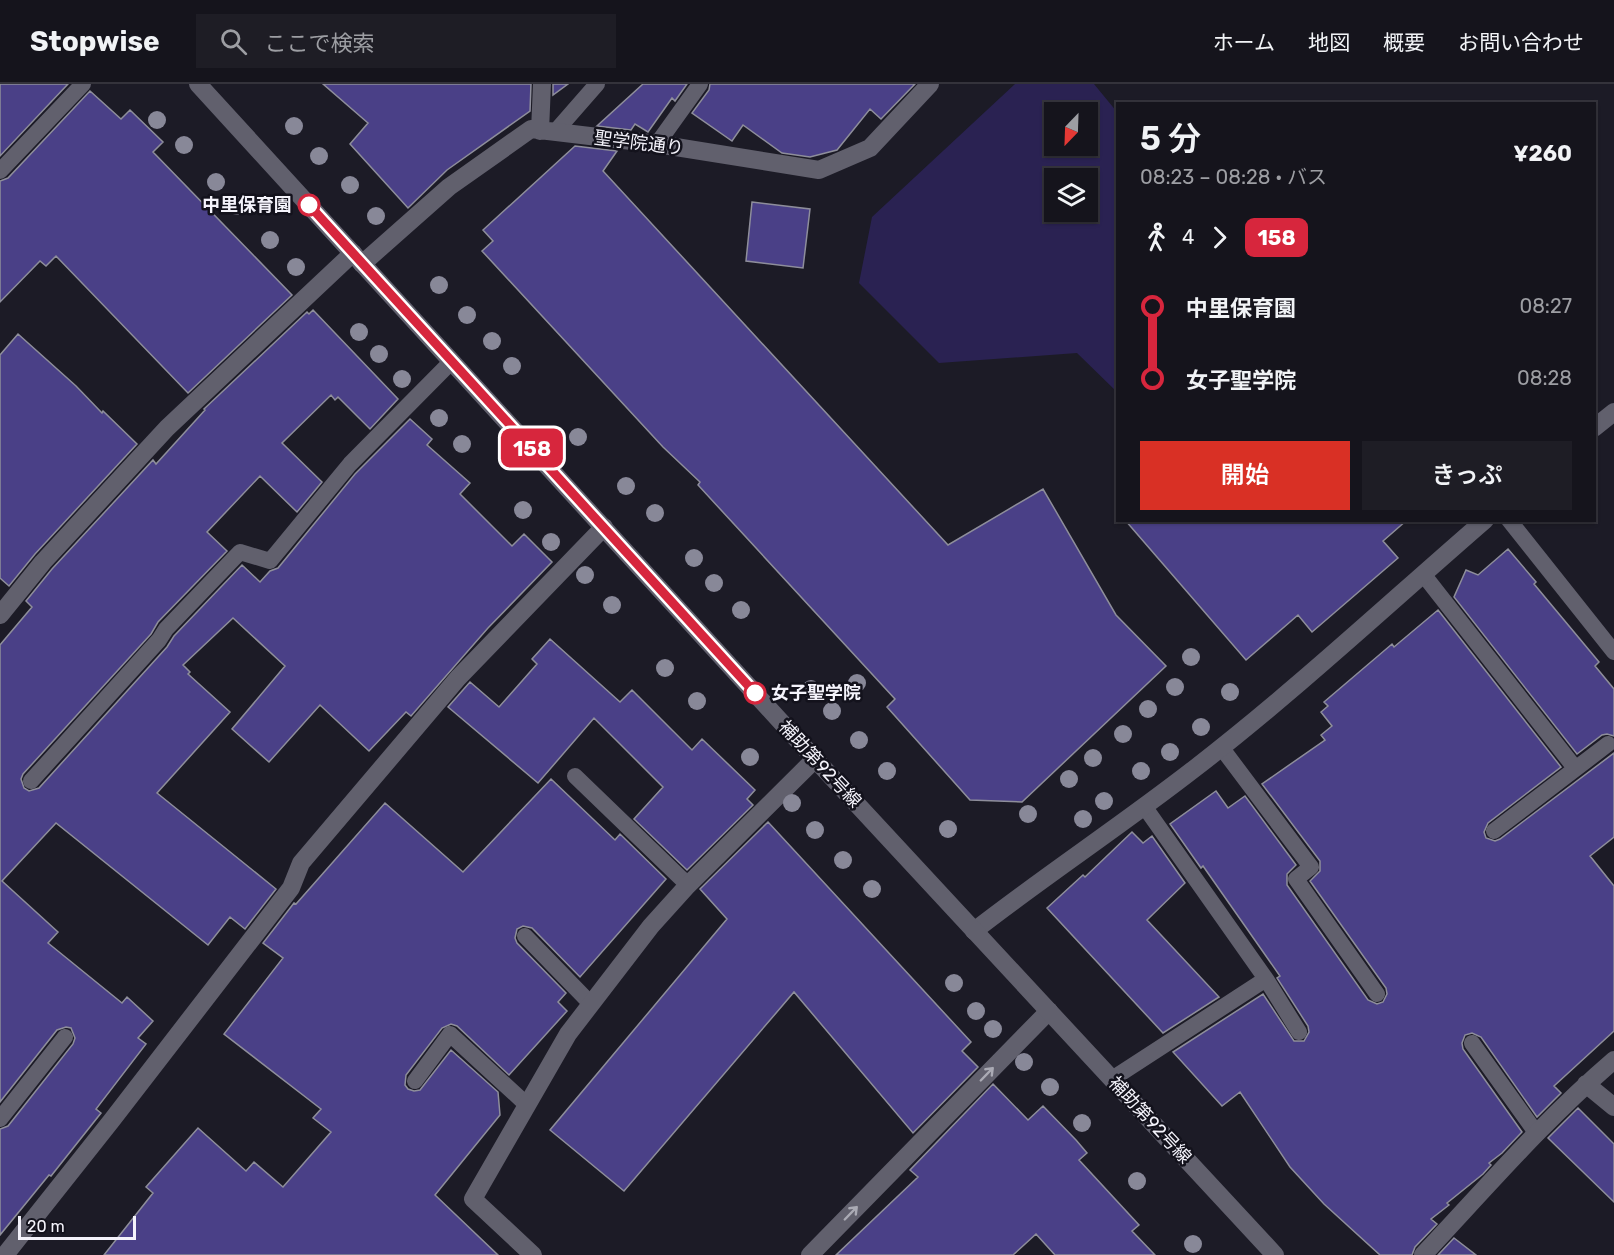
<!DOCTYPE html>
<html lang="ja">
<meta charset="utf-8">
<style>
:root{--surface:#15141c;--page:#1e1d25;--text:#f1f3f6;--muted:#9d9ea3;--line:#34333b;--accent:#d93025}
body{margin:0;font-family:Rubik,"Noto Sans JP",sans-serif;background:var(--page);color:var(--text);height:100vh;display:flex;flex-direction:column;font-size:22px;white-space:nowrap}
*{box-sizing:border-box;margin:0}
p{font-size:20px;color:var(--muted)}
.icon{flex:none;width:33px;height:33px;fill:none;stroke:currentColor;stroke-width:2;stroke-linecap:round;stroke-linejoin:round}
.map{position:relative;flex:1;overflow:hidden}
.details{position:absolute;left:1116px;top:18px;width:480px;height:420px;display:flex;flex-direction:column;background:var(--surface);border-radius:0px;box-shadow:0 2px 4px #0004,0 0 0 2px var(--line)}
.details>*{flex:none}
.badge{padding:0 12px;border-radius:9px;font-size:21px;line-height:39px}
.needle{width:39px;rotate:203deg}
.fabs{position:absolute;left:1044px;top:18px;display:grid;gap:12px}
.fabs a{display:grid;place-items:center;width:54px;height:54px;border-radius:0px;background:var(--surface);box-shadow:0 2px 4px #0004,0 0 0 2px var(--line);font-size:30px}
.scale{position:absolute;left:18px;bottom:15px;width:118px;box-sizing:border-box;padding-left:6px;border:3px solid #f4f3fb;border-top:0;font-size:16px;line-height:21px;white-space:nowrap;color:#f4f3fb;-webkit-text-stroke:4px #13121c;paint-order:stroke}
.map>.badge{position:absolute;translate:-50% -50%;box-shadow:0 0 0 3px #fff}
.legs{display:flex;align-items:center;gap:9px;height:66px;padding:0 24px;font-size:20px}
.legs p{margin-inline-start:auto}
.headline{display:flex;align-items:center;justify-content:space-between;height:102px;padding:0 24px}
h1{font-size:33px;font-weight:600;line-height:45px}
.primary-button{display:flex;gap:12px;margin-top:auto;padding:12px 24px}
.primary-button a{flex:1;height:69px;border-radius:0px;background:var(--accent);color:#fff;font-size:24px;font-weight:600;line-height:69px;text-align:center}
.primary-button a+a{background:var(--page);color:var(--text)}
ul{padding:0 24px;list-style:none}
li{display:flex;align-items:center;gap:21px;height:72px;font-size:22px}
li i{display:grid;place-items:center;width:9px;height:100%;margin:0 8px;background:currentColor}
li i::after{content:'';width:15px;height:15px;margin:-8px;border:4px solid;border-radius:50%;background:var(--surface)}
li p{margin-inline-start:auto}
li:first-child i{background:linear-gradient(#0000 50%,currentColor 0)}
li:last-child i{background:linear-gradient(currentColor 50%,#0000 0)}
header{display:flex;align-items:center;gap:36px;box-sizing:border-box;height:84px;padding:0 30px;background:var(--surface);border-bottom:2px solid var(--line)}
header strong{font-size:28px}
nav{display:flex;gap:33px;margin-inline-start:auto;font-size:21px}
.search{width:420px;height:54px;background:var(--page);display:flex;align-items:center;gap:15px;box-sizing:border-box;padding:0 21px;border-radius:0px;color:var(--muted);font-size:22px}
.map>svg:first-child{display:block}
.green{fill:#2a2252;fill-rule:evenodd}
.building{fill:#4a4087;stroke:#8e8e9b;stroke-width:1.5}
.lines{fill:none;stroke-linecap:round;stroke-linejoin:round}
.lane{stroke:#61606d;stroke-width:16}
.street{stroke:#61606d;stroke-width:18}
.secondary{stroke:#61606d;stroke-width:18}
.tree{fill:#888898}
.oneway{stroke:#aaaab4}
.line-1-casing{stroke:#fff;stroke-width:14}
.line-1{stroke:#d7263d;stroke-width:9}
.stop-1-dot{fill:#fff;stroke:#d7263d;stroke-width:3}
.labels{text-anchor:middle;stroke-width:5;stroke-linejoin:round;paint-order:stroke}
.street-label{font-size:18px;fill:#f4f3fb;stroke:#13121c}
.stop-label{font-size:18px;font-weight:bold;fill:#f4f3fb;stroke:#13121c;text-anchor:end}
</style>
<header>
<strong>Stopwise</strong>
<div class="search"><svg class="icon" aria-label="search" viewBox="0 0 24 24"><circle cx="10" cy="10" r="6"/><path d="M15 15l6 6"/></svg>ここで検索</div>
<nav><a>ホーム</a><a>地図</a><a>概要</a><a>お問い合わせ</a></nav>
</header>
<div class="map">
<svg width="1614" height="1171" viewBox="0 0 1614 1171">
<rect width="100%" height="100%" fill="#1c1b26"/>
<path class="green" d="M 1015,0 L 1094,0 L 1117,28 L 1117,308 L 1077,269 L 939,279 L 859,199 L 872,133 ZM 1054,28 L 1088,28 L 1088,62 L 1054,62 ZM 1054,94 L 1088,94 L 1088,128 L 1054,128 Z"/>
<path class="building" d="M 0,0 L 68,0 L 0,72 Z
M 323,0 L 531,0 L 530,27 L 447,86 L 408,124 L 350,60 L 368,39 Z
M 553,0 L 568,0 L 553,11 Z
M 643,0 L 687,0 L 675,17 L 672,14 L 648,48 L 635,40 L 631,46 L 597,42 Z
M 710,0 L 915,0 L 881,35 L 870,25 L 837,66 L 810,73 L 782,69 L 743,41 L 732,57 L 692,29 L 709,6 Z
M 90,7 L 121,35 L 130,26 L 163,58 L 153,68 L 292,211 L 188,309 L 56,172 L 46,182 L 40,177 L 0,218 L 0,97 L 8,94 Z
M 575,62 L 617,67 L 603,87 L 948,461 L 1043,405 L 1116,531 L 1166,582 L 1022,718 L 970,716 L 887,623 L 895,615 L 698,401 L 700,398 L 663,363 L 482,167 L 493,157 L 483,146 Z
M 752,118 L 810,125 L 803,184 L 746,177 Z
M 313,226 L 398,315 L 370,345 L 338,313 L 335,316 L 331,311 L 282,359 L 322,398 L 297,428 L 260,392 L 207,448 L 227,467 L 158,538 L 151,550 L 23,690 L 21,695 L 24,704 L 29,707 L 39,704 L 167,563 L 174,552 L 242,481 L 260,498 L 270,487 L 278,484 L 355,390 L 410,335 L 432,355 L 427,361 L 470,399 L 460,410 L 512,462 L 524,450 L 552,478 L 488,544 L 411,632 L 406,628 L 369,667 L 320,621 L 269,678 L 232,645 L 285,582 L 233,534 L 183,581 L 190,588 L 188,590 L 230,628 L 157,709 L 276,805 L 245,845 L 230,833 L 208,861 L 56,739 L 2,797 L 58,848 L 48,859 L 122,919 L 127,913 L 153,937 L 138,954 L 146,960 L 96,1025 L 101,1029 L 51,1092 L 49,1091 L 0,1151 L 0,1045 L 8,1042 L 73,960 L 75,954 L 71,944 L 66,943 L 57,946 L 0,1018 L 0,561 L 32,523 L 26,517 L 52,485 L 153,376 L 156,380 L 205,326 L 204,325 L 307,228 L 309,230 Z
M 18,250 L 76,302 L 102,329 L 103,327 L 137,360 L 35,470 L 9,502 L 0,494 L 0,271 Z
M 1125,436 L 1407,436 L 1383,457 L 1398,474 L 1312,548 L 1298,531 L 1246,576 Z
M 1508,465 L 1536,498 L 1534,500 L 1599,578 L 1595,582 L 1614,605 L 1614,652 L 1607,650 L 1602,651 L 1577,670 L 1454,513 L 1466,486 L 1478,491 Z
M 1438,526 L 1561,683 L 1488,739 L 1484,748 L 1486,754 L 1495,757 L 1500,755 L 1614,669 L 1614,753 L 1590,772 L 1614,802 L 1614,947 L 1554,1002 L 1561,1009 L 1537,1033 L 1481,953 L 1472,949 L 1465,951 L 1462,959 L 1463,965 L 1522,1048 L 1502,1069 L 1489,1079 L 1491,1081 L 1483,1090 L 1447,1119 L 1449,1121 L 1431,1135 L 1437,1140 L 1415,1163 L 1412,1171 L 1380,1171 L 1324,1120 L 1290,1083 L 1240,1008 L 1222,1022 L 1173,968 L 1263,910 L 1294,957 L 1304,957 L 1309,948 L 1308,942 L 1277,894 L 1280,892 L 1203,782 L 1201,784 L 1170,740 L 1216,707 L 1228,724 L 1245,712 L 1296,781 L 1287,790 L 1287,801 L 1368,916 L 1377,920 L 1383,918 L 1387,910 L 1386,904 L 1310,797 L 1320,787 L 1320,777 L 1262,700 L 1325,656 L 1321,651 L 1332,642 L 1321,628 L 1328,622 L 1324,618 L 1392,560 L 1394,563 Z
M 550,555 L 620,618 L 632,606 L 692,666 L 702,655 L 755,706 L 747,715 L 753,721 L 687,786 L 634,735 L 663,703 L 594,634 L 538,699 L 448,623 L 470,598 L 499,623 L 537,580 L 532,575 Z
M 551,695 L 615,756 L 620,750 L 666,795 L 580,893 L 532,844 L 523,842 L 517,845 L 515,854 L 517,859 L 566,909 L 558,918 L 567,927 L 509,991 L 457,942 L 451,940 L 442,944 L 406,991 L 405,1001 L 408,1005 L 414,1007 L 420,1006 L 451,966 L 498,1008 L 500,1031 L 435,1111 L 498,1171 L 104,1171 L 153,1109 L 146,1103 L 198,1044 L 246,1087 L 254,1078 L 283,1103 L 331,1048 L 313,1034 L 321,1025 L 224,950 L 283,874 L 263,859 L 294,819 L 296,820 L 385,719 L 463,788 Z
M 768,738 L 971,958 L 962,967 L 978,983 L 913,1049 L 794,908 L 624,1107 L 550,1046 L 727,835 L 700,805 Z
M 1132,748 L 1143,759 L 1152,752 L 1185,799 L 1147,836 L 1219,913 L 1163,949 L 1047,824 L 1083,791 L 1085,793 Z
M 993,1000 L 1028,1036 L 1043,1022 L 1076,1056 L 1087,1069 L 1079,1076 L 1139,1141 L 1132,1147 L 1155,1171 L 1055,1171 L 1036,1150 L 1013,1171 L 836,1171 L 918,1093 L 910,1086 Z
M 1578,1024 L 1614,1060 L 1614,1118 L 1548,1054 Z
M 1454,1154 L 1476,1171 L 1438,1171 Z"/>
<g class="lines">
<path class="lane" d="M 555,48 L 597,0
M 657,60 L 700,0
M 0,87 L 83,0
M 1509,436 L 1614,568
M 1423,490 L 1575,684
M 1221,663 L 1311,783 L 1296,795 L 1377,910
M 575,692 L 688,801
M 31,697 L 159,556 L 166,545 L 240,468 L 270,477 L 350,380 L 452,277
M 1144,722 L 1266,895 L 1299,948
M 1494,747 L 1608,660
M 525,852 L 591,920
M 1472,959 L 1537,1050
M 1112,995 L 1266,895
M 415,997 L 450,950 L 527,1021
M 0,1035 L 65,953"/>
<path class="street" d="M 540,47 L 542,0
M 362,180 L 449,103 L 531,45 L 657,60 L 819,86 L 870,64 L 930,0
M 1594,344 L 1614,328
M 0,531 L 43,478 L 167,344 L 353,169
M 974,847 C 1046,791 1122,741 1194,685 C 1295,607 1388,520 1485,436
M 1586,1000 L 1614,1023
M 5,1171 L 112,1036 L 291,804 L 301,779 L 458,594 L 604,443
M 533,1171 L 473,1115 L 568,950 L 651,842 L 688,801 L 815,675
M 810,1171 L 1049,927
M 1423,1171 C 1485,1105 1545,1035 1614,976"/>
<path class="secondary" d="M 198,0 L 815,675 L 1275,1171"/>
</g>
<g class="tree">
<circle cx="157" cy="36" r="9"/>
<circle cx="294" cy="42" r="9"/>
<circle cx="184" cy="61" r="9"/>
<circle cx="319" cy="72" r="9"/>
<circle cx="216" cy="98" r="9"/>
<circle cx="350" cy="101" r="9"/>
<circle cx="237" cy="122" r="9"/>
<circle cx="376" cy="132" r="9"/>
<circle cx="270" cy="156" r="9"/>
<circle cx="296" cy="183" r="9"/>
<circle cx="439" cy="201" r="9"/>
<circle cx="467" cy="231" r="9"/>
<circle cx="359" cy="248" r="9"/>
<circle cx="492" cy="257" r="9"/>
<circle cx="379" cy="270" r="9"/>
<circle cx="512" cy="282" r="9"/>
<circle cx="402" cy="295" r="9"/>
<circle cx="439" cy="334" r="9"/>
<circle cx="578" cy="353" r="9"/>
<circle cx="462" cy="360" r="9"/>
<circle cx="626" cy="402" r="9"/>
<circle cx="523" cy="426" r="9"/>
<circle cx="655" cy="429" r="9"/>
<circle cx="551" cy="458" r="9"/>
<circle cx="694" cy="474" r="9"/>
<circle cx="585" cy="491" r="9"/>
<circle cx="714" cy="499" r="9"/>
<circle cx="612" cy="521" r="9"/>
<circle cx="741" cy="526" r="9"/>
<circle cx="1191" cy="573" r="9"/>
<circle cx="665" cy="584" r="9"/>
<circle cx="857" cy="599" r="9"/>
<circle cx="1175" cy="603" r="9"/>
<circle cx="811" cy="605" r="9"/>
<circle cx="1230" cy="608" r="9"/>
<circle cx="697" cy="617" r="9"/>
<circle cx="1148" cy="625" r="9"/>
<circle cx="832" cy="627" r="9"/>
<circle cx="1201" cy="643" r="9"/>
<circle cx="1123" cy="650" r="9"/>
<circle cx="859" cy="656" r="9"/>
<circle cx="1170" cy="668" r="9"/>
<circle cx="750" cy="673" r="9"/>
<circle cx="1093" cy="674" r="9"/>
<circle cx="887" cy="687" r="9"/>
<circle cx="1141" cy="687" r="9"/>
<circle cx="1069" cy="695" r="9"/>
<circle cx="1104" cy="717" r="9"/>
<circle cx="792" cy="719" r="9"/>
<circle cx="1028" cy="730" r="9"/>
<circle cx="1083" cy="735" r="9"/>
<circle cx="948" cy="745" r="9"/>
<circle cx="815" cy="746" r="9"/>
<circle cx="843" cy="776" r="9"/>
<circle cx="872" cy="805" r="9"/>
<circle cx="954" cy="899" r="9"/>
<circle cx="976" cy="927" r="9"/>
<circle cx="993" cy="945" r="9"/>
<circle cx="1024" cy="978" r="9"/>
<circle cx="1050" cy="1003" r="9"/>
<circle cx="1082" cy="1039" r="9"/>
<circle cx="1137" cy="1097" r="9"/>
<circle cx="1193" cy="1160" r="9"/>
</g>
<defs><path id="oneway-shaft" d="M-6 0H5M1.5-3L5.5 0L1.5 3" fill="none" stroke-width="1.6" stroke-linecap="round" stroke-linejoin="round" transform="scale(1.5)"/></defs>
<g class="oneway">
<use href="#oneway-shaft" transform="translate(987 990) rotate(-46)"/>
<use href="#oneway-shaft" transform="translate(851 1129) rotate(-46)"/>
</g>
<g class="lines">
<g class="line-1-casing">
<path id="line-1" d="M 309,121 L 755,609"/>
</g>
<use href="#line-1" class="line-1"/>
</g>
<g class="stop-1-dot">
<circle cx="309" cy="121" r="10"/>
<circle cx="755" cy="609" r="10"/>
</g>
<g class="labels">
<g class="street-label">
<text transform="translate(639 59) rotate(7)" y="6">聖学院通り</text>
<text transform="translate(820 680) rotate(47)" y="6">補助第92号線</text>
<text transform="translate(1150 1036) rotate(47)" y="6">補助第92号線</text>
</g>
<g class="stop-label">
<text x="292" y="127">中里保育園</text>
<text x="771" y="615" text-anchor="start">女子聖学院</text>
</g>
</g>
</svg>
<div class="fabs">
<a><svg class="needle" viewBox="-14 -14 28 28"><path d="M0-13l5 13h-10z" fill="#e53935"/><path d="M0 13l5-13h-10z" fill="#9d9ea3"/></svg></a>
<a><svg class="icon" aria-label="layers" viewBox="0 0 24 24"><path d="M12 4l9 5-9 5-9-5zM3 14l9 5 9-5"/></svg></a>
</div>
<div class="scale">20 m</div>
<b class="badge" style="left:532px;top:364px;background:#d7263d;color:#fff">158</b>
<section class="details">
<div class="headline"><div><h1>5 分</h1><p>08:23 – 08:28 · バス</p></div><b>¥260</b></div>
<div class="legs"><svg class="icon" aria-label="walk" viewBox="0 0 24 24"><circle cx="13" cy="4" r="2"/><path d="M13 8l-2 6 4 7M11 14l-3 7M7 12l3-4h3l4 4"/></svg>4<svg class="icon" aria-label="forward" viewBox="0 0 24 24"><path d="M9 5l7 7-7 7"/></svg><b class="badge" style="background:#d7263d;color:#fff">158</b></div>
<ul>
<li><i style="color:#d7263d"></i><b>中里保育園</b><p>08:27</p></li>
<li><i style="color:#d7263d"></i><b>女子聖学院</b><p>08:28</p></li>
</ul>
<div class="primary-button"><a>開始</a><a>きっぷ</a></div>
</section>
</div>
